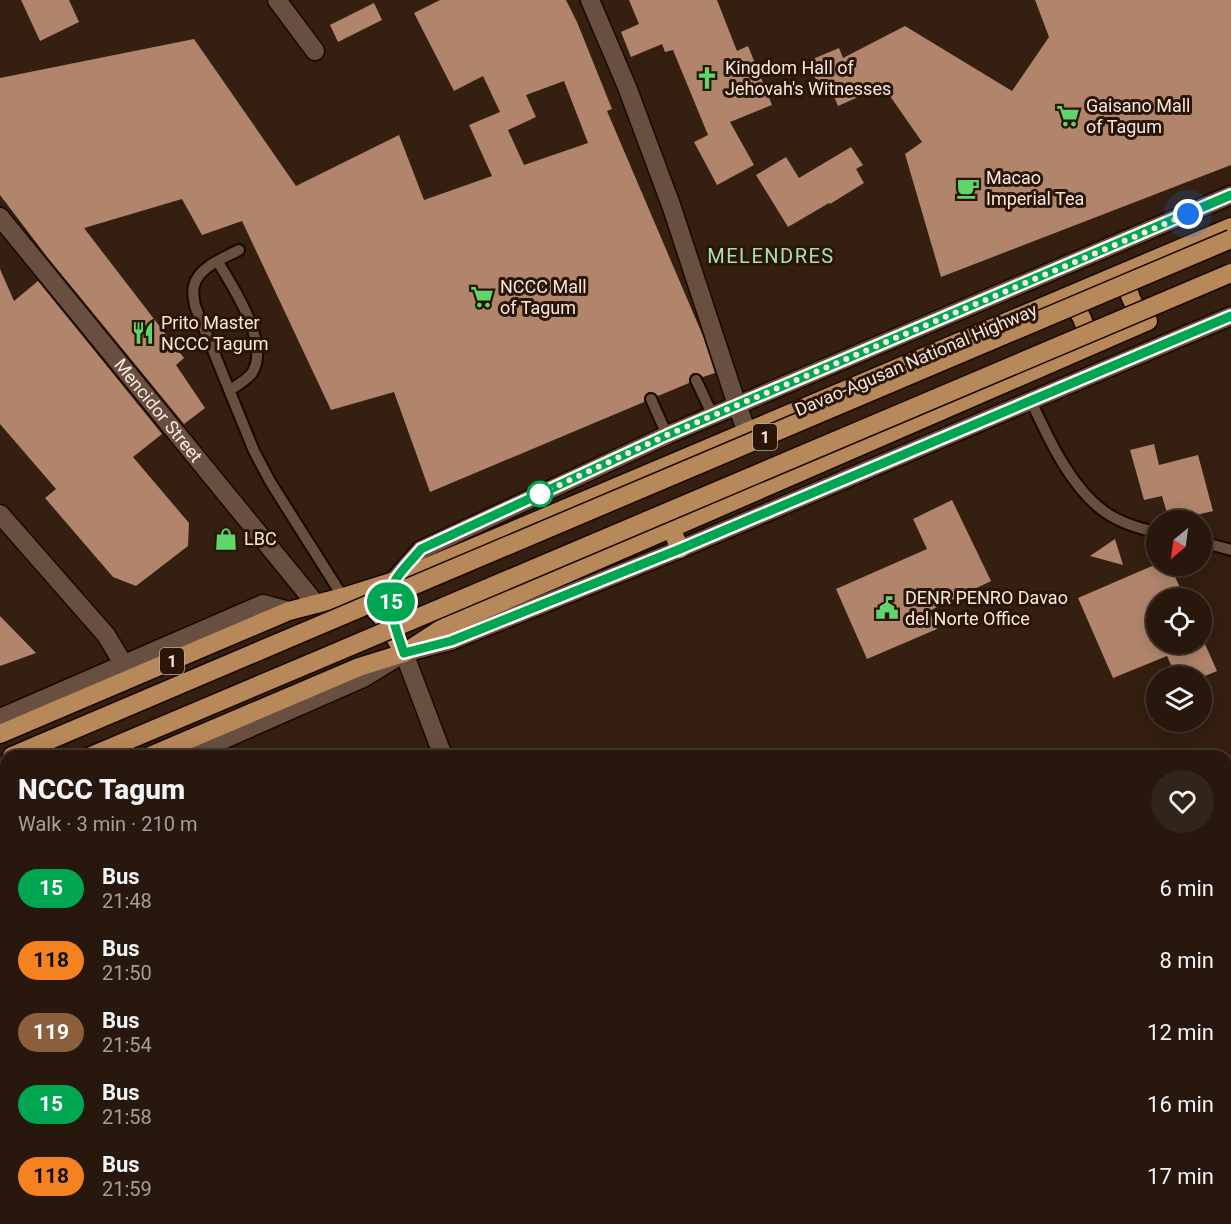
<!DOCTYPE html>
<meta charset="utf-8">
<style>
:root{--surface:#27170c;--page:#33241a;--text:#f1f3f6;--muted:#a49f9d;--line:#43362d}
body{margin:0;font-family:Roboto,sans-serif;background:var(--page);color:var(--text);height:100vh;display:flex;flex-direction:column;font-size:22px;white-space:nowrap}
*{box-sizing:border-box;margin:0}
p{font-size:20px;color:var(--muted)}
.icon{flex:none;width:33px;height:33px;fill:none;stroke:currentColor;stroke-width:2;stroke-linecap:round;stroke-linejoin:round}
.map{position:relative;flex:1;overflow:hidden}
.sheet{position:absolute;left:0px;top:750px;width:1232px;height:474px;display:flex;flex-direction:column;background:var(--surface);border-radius:18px 18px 0 0;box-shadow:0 3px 15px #0003,0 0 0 2px var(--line)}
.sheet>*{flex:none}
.badge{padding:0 12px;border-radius:20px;font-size:21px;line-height:39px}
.needle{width:39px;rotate:209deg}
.controls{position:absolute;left:1146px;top:510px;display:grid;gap:12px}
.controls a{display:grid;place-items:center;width:66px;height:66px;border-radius:50%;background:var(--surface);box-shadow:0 3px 15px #0003,0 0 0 2px var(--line);font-size:30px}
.you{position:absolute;width:30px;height:30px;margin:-15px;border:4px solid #fff;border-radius:50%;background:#1a73e8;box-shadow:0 0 0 9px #1a73e833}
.map>.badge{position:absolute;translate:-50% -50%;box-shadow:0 0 0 3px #fff}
.round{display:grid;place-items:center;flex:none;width:63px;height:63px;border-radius:32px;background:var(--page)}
.summary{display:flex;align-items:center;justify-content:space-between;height:102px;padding:0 18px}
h1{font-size:28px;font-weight:800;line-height:45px}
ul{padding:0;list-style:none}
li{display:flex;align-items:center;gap:18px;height:72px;padding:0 18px}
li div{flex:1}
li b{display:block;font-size:22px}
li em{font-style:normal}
li .badge{min-width:66px;font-weight:700;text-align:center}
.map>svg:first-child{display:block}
.building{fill:#b0856b;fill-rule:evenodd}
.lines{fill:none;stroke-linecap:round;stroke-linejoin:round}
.service-casing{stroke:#1b0800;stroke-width:14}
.minor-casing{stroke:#1b0800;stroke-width:21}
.tertiary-casing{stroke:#1b0800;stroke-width:21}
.trunk-casing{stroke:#1b0800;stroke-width:21}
.service{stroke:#684f3f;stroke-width:10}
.minor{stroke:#684f3f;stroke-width:18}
.tertiary{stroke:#684f3f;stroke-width:18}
.trunk{stroke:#b6885a;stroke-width:18}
.trunk-bridge-casing{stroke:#1b0800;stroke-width:21;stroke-linecap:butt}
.trunk-bridge{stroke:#b6885a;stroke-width:18}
.line-casing{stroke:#fff;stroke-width:14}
.line{stroke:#00a651;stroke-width:9}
.walk{stroke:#f7e8df;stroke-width:6;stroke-dasharray:0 10.8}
.stop-dot{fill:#fff;stroke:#00a651;stroke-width:3}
.labels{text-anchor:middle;stroke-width:6;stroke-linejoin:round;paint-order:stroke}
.shield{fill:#2a1507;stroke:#baa99e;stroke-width:1.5}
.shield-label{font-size:16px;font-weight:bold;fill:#f7e8df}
.poi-label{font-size:18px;fill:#f7e8df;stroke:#2a1507;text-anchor:start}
.street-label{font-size:18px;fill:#f7e8df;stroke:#2a1507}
.neighbourhood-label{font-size:20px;letter-spacing:1.5px;fill:#a6e2a9;stroke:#2a1507}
</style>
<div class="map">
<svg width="1231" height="1224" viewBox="0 0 1231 1224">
<rect width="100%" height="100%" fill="#341f10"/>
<path class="building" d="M 21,0 L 69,0 L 79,22 L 40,41 Z
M 440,0 L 566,0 L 577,22 L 612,109 L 607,111 L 703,336 L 715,373 L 703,377 L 700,374 L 693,373 L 690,376 L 689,383 L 658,396 L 655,393 L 649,392 L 645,395 L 644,402 L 430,492 L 394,392 L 331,410 L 242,221 L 202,235 L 182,199 L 84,228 L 184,358 L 176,365 L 205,408 L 184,424 L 48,258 L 0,195 L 0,78 L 194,39 L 296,186 L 399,135 L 424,200 L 492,176 L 469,125 L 500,112 L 483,76 L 454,91 L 414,13 ZM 564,81 L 588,143 L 524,165 L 508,130 L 536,117 L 526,95 Z
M 629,0 L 717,0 L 737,51 L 748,46 L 772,105 L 730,122 L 754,165 L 717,185 L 694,142 L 708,135 L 673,50 L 665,52 L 662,44 L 631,57 L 621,32 L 639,24 Z
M 1035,0 L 1231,0 L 1231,165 L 941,277 L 905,154 L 922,142 L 883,86 L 838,106 L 827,80 L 818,84 L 808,61 L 839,48 L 843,58 L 905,26 L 1012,91 L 1049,37 Z
M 374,3 L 382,20 L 338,42 L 330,25 Z
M 851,147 L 863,165 L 856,169 L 864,183 L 830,204 L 829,203 L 788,227 L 756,175 L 786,157 L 799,178 Z
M 0,269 L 14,301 L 38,281 L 162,434 L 133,457 L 189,523 L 188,546 L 136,586 L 113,577 L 45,498 L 56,489 L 0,424 Z
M 1154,444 L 1159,465 L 1198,455 L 1213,511 L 1176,520 L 1169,520 L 1162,496 L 1144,500 L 1130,450 Z
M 952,500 L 991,581 L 929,611 L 937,629 L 867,659 L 836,589 L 927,549 L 913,519 Z
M 1115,539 L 1123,565 L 1090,556 Z
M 1152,566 L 1170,566 L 1185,598 L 1156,598 L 1156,644 L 1205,644 L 1217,671 L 1205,676 L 1176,676 L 1167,656 L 1113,678 L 1078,598 Z
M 0,616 L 36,653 L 0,666 Z"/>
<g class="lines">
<g class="service-casing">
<path id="service" d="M 239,250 C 224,258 198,267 194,286 C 192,292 194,300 195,306 L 254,451 L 271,483 L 343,597
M 218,262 C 233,287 271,344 252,373 C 247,380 237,385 230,390
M 696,380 L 713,416
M 651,399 L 667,435
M 1031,401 C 1048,438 1071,488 1105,512 C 1119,522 1140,529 1156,532
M 1202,542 L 1231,550"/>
</g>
<g class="minor-casing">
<g id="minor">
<path d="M 277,0 L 315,51"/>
<path d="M 590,0 L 627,87 L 671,205 L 737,405 L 747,432"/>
<path id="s1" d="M 0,217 L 316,604"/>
<path d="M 0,514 L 106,635 L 124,665"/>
<path d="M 404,653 L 443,756"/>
<path d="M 0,907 L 6,919"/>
<path d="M 274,1218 L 280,1224"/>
<path d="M 759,1218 L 764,1224"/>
<path d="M 115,1224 L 122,1218"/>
<path d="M 386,1224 L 392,1218"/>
<path d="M 737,1224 L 744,1218"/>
</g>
</g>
<g class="tertiary-casing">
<path id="tertiary" d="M 394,581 L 421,550 L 667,435 L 1231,195
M 0,718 L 263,604 L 289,611
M 186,756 L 363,678 L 404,653 L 451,641 L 680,549 L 1231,316
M 0,838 L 6,835"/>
</g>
<g class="trunk-casing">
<path id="trunk" d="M 1065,297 C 1081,311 1088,325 1086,347
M 671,528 L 680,549
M 357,599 C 381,607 392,633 404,653
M 0,734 L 289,611 L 343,597 L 394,581 L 1231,227
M 12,756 L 299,634
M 91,756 L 311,663
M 150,756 L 359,667 L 404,653 L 444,627 L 1148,321 C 1132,307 1126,292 1127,271
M 0,795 L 6,792
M 0,820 L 6,818"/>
</g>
<use href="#service" class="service"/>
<use href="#minor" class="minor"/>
<use href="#tertiary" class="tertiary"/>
<use href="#trunk" class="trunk"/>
<g class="trunk-bridge-casing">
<path id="trunk-bridge" d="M 299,634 L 1231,239
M 311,663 L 1231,273"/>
</g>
<use href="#trunk-bridge" class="trunk-bridge"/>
</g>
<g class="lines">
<g class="line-casing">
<path id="line" d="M 1231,195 L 667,435 L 421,549 C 414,558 397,574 394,583 C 385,604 397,632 404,653 L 451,641 L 680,549 L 1231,316"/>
</g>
<use href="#line" class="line"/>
<path class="walk" d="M 540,494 L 667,435 L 1188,214"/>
</g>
<defs>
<g id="church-bare" transform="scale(1.8)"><path d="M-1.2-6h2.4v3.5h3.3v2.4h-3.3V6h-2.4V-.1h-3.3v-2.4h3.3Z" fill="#5fd56b" stroke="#2a1507" stroke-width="2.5" paint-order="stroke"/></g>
<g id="supermarket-bare" transform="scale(1.8)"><path d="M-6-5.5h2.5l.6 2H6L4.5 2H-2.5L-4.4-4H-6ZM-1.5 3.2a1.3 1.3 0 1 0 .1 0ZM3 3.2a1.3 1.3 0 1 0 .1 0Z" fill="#5fd56b" stroke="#2a1507" stroke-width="2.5" paint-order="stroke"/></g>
<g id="cafe-bare" transform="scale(1.8)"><path d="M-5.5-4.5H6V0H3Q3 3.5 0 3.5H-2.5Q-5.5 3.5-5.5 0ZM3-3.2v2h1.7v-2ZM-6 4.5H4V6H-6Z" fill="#5fd56b" stroke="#2a1507" stroke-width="2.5" paint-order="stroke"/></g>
<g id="restaurant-bare" transform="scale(1.8)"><path d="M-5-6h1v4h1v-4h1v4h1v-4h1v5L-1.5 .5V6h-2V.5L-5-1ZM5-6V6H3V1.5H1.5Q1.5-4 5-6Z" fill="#5fd56b" stroke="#2a1507" stroke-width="2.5" paint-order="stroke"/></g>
<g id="shop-bare" transform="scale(1.8)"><path d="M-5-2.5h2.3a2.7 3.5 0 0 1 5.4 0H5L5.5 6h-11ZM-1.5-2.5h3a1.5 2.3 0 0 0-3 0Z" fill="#5fd56b" stroke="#2a1507" stroke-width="2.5" paint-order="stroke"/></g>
<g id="civic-bare" transform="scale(1.8)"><path d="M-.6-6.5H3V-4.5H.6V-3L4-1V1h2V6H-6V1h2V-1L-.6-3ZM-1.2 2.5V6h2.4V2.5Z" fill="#5fd56b" stroke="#2a1507" stroke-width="2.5" paint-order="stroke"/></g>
</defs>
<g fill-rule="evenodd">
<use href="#church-bare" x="707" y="78"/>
<use href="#supermarket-bare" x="1068" y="116"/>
<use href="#cafe-bare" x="968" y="188"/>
<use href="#supermarket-bare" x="482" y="297"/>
<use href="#restaurant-bare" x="143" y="333"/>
<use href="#shop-bare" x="226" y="539"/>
<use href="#civic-bare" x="887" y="608"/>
</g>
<circle class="stop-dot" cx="540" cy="494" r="12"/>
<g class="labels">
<g class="shield">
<rect x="753" y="424" width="24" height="26" rx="4.5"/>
<rect x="160" y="648" width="24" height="26" rx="4.5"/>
</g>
<g class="shield-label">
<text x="765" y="443">1</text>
<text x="172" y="667">1</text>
</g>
<g class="poi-label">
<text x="725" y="74">Kingdom Hall of<tspan x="725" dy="21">Jehovah's Witnesses</tspan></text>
<text x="1086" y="112">Gaisano Mall<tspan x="1086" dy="21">of Tagum</tspan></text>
<text x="986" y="184">Macao<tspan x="986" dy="21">Imperial Tea</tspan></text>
<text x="500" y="293">NCCC Mall<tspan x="500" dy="21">of Tagum</tspan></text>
<text x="161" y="329">Prito Master<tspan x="161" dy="21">NCCC Tagum</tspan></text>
<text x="244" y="545">LBC</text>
<text x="905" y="604">DENR PENRO Davao<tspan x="905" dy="21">del Norte Office</tspan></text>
</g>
<g class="street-label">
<text transform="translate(916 360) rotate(-23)" y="6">Davao-Agusan National Highway</text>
<text dy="6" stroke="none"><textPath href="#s1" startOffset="250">Mencidor Street</textPath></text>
</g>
<g class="neighbourhood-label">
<text x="771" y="263">MELENDRES</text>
</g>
</g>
</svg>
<div class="controls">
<a><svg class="needle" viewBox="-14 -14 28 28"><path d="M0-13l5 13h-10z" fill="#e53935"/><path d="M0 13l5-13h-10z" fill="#a49f9d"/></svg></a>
<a><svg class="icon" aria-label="locate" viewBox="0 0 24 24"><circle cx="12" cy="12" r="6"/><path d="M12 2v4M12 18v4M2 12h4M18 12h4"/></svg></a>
<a><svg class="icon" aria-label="layers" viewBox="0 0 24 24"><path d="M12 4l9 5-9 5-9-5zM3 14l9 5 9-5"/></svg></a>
</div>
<div class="you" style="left:1188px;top:214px"></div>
<b class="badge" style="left:391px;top:602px;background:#00a651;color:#fff">15</b>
<section class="sheet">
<div class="summary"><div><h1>NCCC Tagum</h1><p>Walk · 3 min · 210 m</p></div><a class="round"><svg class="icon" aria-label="heart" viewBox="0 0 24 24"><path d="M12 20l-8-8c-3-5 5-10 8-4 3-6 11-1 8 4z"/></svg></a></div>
<ul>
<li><span class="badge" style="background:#00a651;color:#fff">15</span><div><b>Bus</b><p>21:48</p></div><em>6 min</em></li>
<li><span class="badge" style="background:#f58220;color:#111">118</span><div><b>Bus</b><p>21:50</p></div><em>8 min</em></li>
<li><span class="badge" style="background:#8b5e3c;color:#fff">119</span><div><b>Bus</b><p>21:54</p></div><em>12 min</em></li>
<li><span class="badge" style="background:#00a651;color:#fff">15</span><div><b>Bus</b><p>21:58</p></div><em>16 min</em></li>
<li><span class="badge" style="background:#f58220;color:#111">118</span><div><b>Bus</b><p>21:59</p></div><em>17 min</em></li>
</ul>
</section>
</div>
